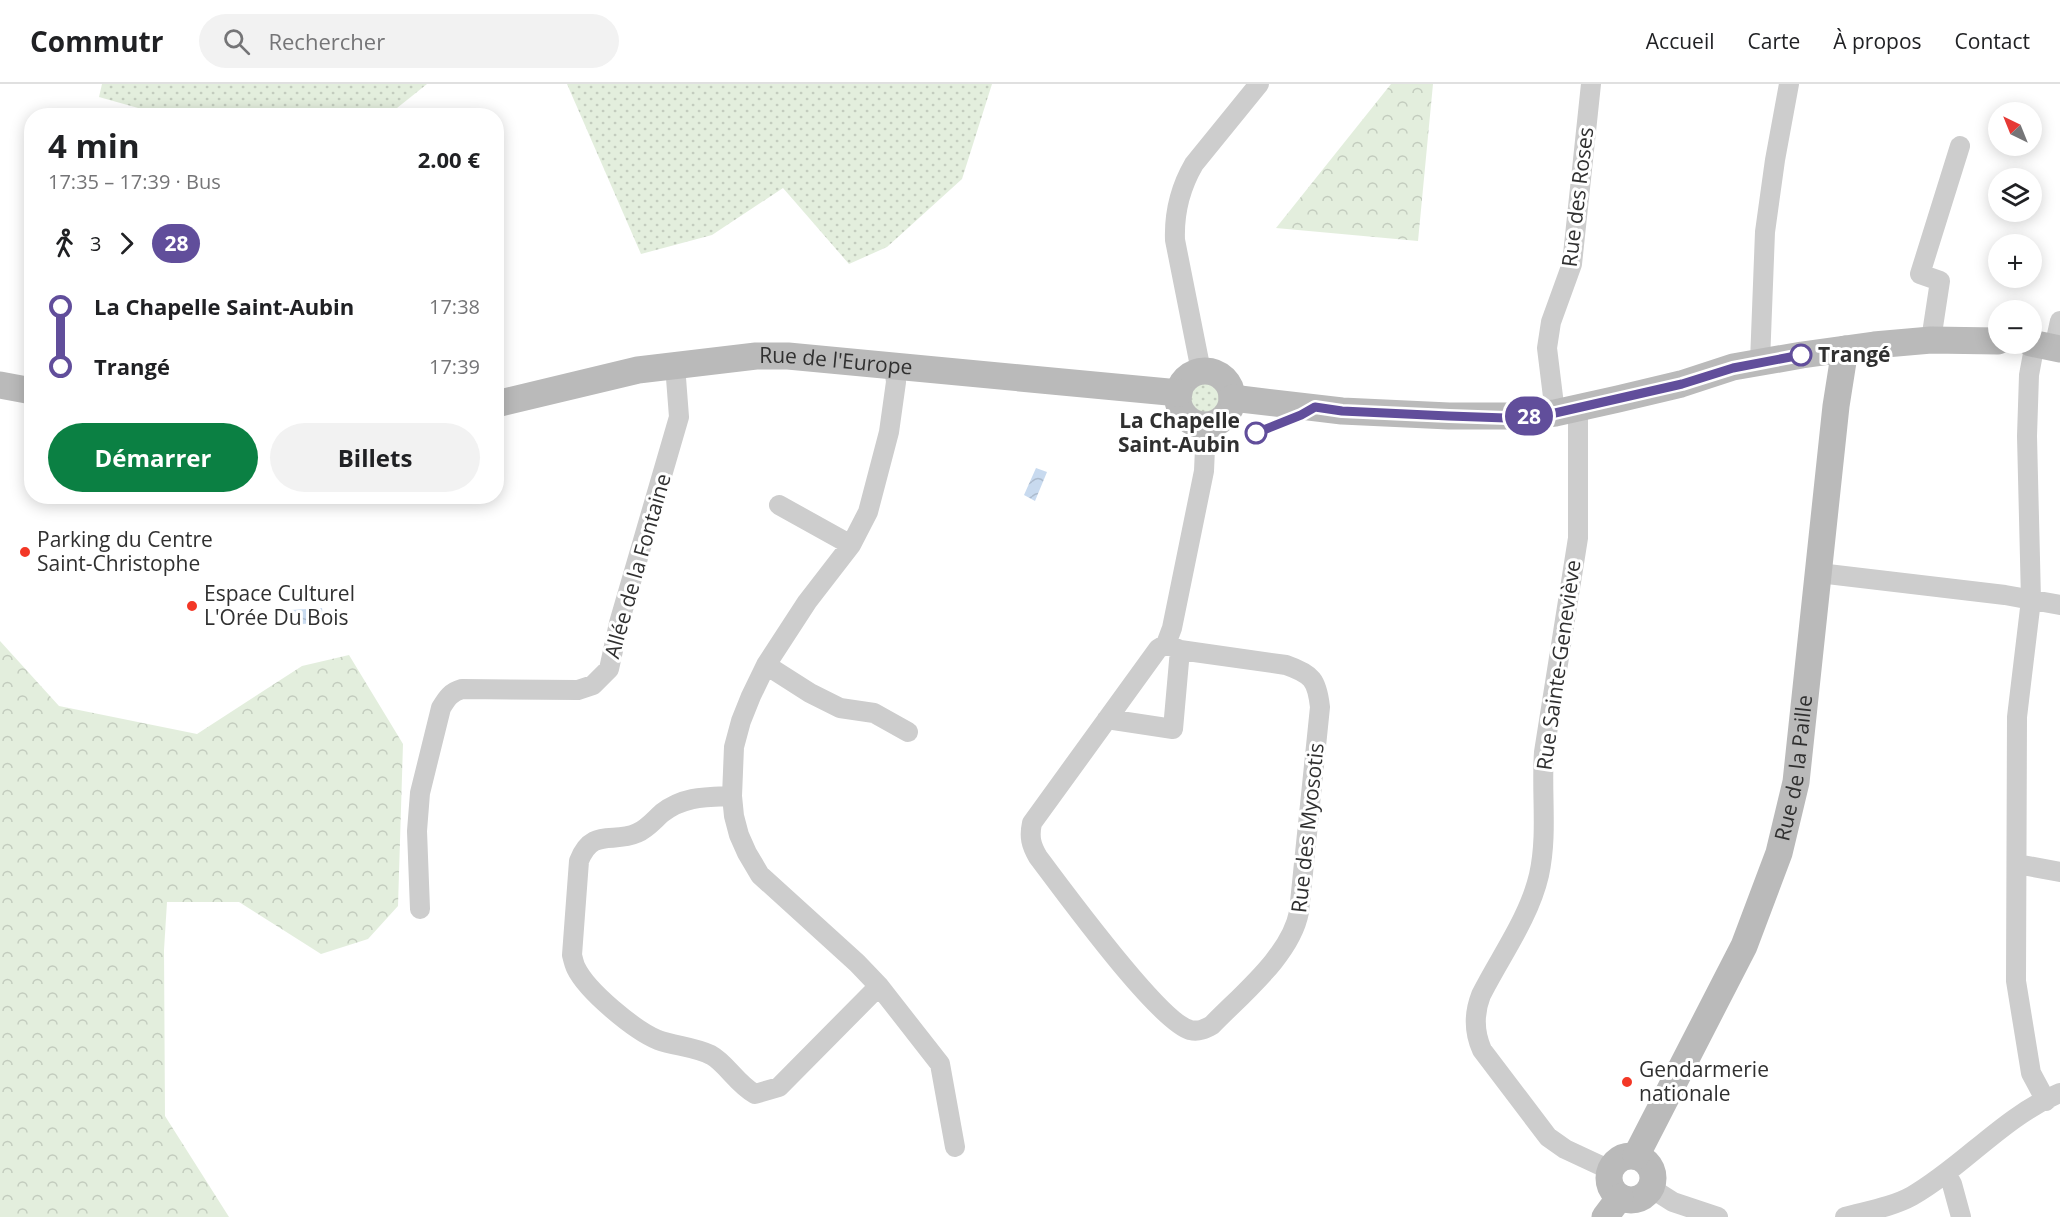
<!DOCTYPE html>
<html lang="fr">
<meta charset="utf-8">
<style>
:root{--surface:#fff;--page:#f2f2f2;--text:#202124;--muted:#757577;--line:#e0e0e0;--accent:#0b8043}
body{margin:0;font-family:"Open Sans",sans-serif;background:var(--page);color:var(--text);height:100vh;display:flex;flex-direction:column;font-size:22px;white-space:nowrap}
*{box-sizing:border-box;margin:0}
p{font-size:20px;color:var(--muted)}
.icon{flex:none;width:33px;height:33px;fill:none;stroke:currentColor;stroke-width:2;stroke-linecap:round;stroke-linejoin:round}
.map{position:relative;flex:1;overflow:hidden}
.drawer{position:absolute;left:24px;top:24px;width:480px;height:396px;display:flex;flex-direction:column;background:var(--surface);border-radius:24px;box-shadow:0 3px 15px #0003}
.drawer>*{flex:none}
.badge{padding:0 12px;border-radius:20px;font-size:21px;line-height:39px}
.needle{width:39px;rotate:317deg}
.tools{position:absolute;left:1988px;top:18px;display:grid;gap:12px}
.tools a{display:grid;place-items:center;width:54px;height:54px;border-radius:50%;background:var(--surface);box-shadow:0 3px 15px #0003;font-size:30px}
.map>.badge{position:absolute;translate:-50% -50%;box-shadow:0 0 0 3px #fff}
.legs{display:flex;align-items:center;gap:9px;height:66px;padding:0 24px;font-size:20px}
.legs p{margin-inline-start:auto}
.headline{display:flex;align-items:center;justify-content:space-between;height:102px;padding:0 24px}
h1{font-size:33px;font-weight:700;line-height:45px}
.action{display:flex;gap:12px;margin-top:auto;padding:12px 24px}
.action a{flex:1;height:69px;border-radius:36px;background:var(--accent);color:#fff;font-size:24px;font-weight:700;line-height:69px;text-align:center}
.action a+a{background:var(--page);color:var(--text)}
ul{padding:0 24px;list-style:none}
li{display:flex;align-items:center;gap:21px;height:60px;font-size:22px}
li i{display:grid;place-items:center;width:9px;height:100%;margin:0 8px;background:currentColor}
li i::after{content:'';width:15px;height:15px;margin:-8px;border:4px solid;border-radius:50%;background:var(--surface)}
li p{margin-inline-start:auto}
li:first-child i{background:linear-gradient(#0000 50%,currentColor 0)}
li:last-child i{background:linear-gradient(currentColor 50%,#0000 0)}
header{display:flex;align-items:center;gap:36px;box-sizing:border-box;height:84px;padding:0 30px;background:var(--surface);border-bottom:2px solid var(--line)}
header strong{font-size:28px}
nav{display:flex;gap:33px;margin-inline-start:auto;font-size:21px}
.search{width:420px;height:54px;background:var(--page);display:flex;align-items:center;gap:15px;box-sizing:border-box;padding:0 21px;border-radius:33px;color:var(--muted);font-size:22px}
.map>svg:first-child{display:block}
.grass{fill:url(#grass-dots)}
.forest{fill:url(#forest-crowns)}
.water{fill:url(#water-waves)}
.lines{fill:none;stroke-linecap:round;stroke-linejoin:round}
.street{stroke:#cdcdcd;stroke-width:20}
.secondary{stroke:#bababa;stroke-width:27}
.line-1-casing{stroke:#fff;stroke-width:14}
.line-1{stroke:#614e9b;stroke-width:9}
.stop-1-dot{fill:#fff;stroke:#614e9b;stroke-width:3}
.poi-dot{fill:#f33726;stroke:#fff;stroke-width:2}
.labels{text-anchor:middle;stroke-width:6;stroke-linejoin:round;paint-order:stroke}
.street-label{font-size:21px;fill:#303030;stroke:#fff}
.stop-label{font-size:21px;font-weight:bold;fill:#303030;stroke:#fff;text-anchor:start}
.poi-label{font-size:21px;fill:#303030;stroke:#fff;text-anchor:start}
</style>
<header>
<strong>Commutr</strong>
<div class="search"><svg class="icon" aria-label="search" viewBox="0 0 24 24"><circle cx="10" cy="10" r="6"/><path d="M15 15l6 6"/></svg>Rechercher</div>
<nav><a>Accueil</a><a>Carte</a><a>À propos</a><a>Contact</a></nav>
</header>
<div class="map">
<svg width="2060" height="1133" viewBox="0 0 2060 1133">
<defs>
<pattern id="grass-dots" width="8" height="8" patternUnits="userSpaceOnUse" patternTransform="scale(1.5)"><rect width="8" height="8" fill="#e3eedd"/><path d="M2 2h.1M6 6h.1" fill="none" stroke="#c3ccbe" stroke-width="1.8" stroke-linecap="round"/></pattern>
<pattern id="forest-crowns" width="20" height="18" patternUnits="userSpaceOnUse" patternTransform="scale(1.5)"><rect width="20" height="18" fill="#e3eedd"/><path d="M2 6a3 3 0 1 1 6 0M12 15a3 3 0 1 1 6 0" fill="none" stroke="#c3ccbe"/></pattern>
<pattern id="water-waves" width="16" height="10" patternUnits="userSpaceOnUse" patternTransform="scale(1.5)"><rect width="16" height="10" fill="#c8daef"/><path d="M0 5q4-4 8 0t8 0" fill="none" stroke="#acbbcd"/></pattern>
</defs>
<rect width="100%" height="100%" fill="#fff"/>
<path class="grass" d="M 102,0 L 427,0 L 387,32 L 163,31 L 99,13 Z
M 567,0 L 992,0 L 962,95 L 887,163 L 849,180 L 783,104 L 712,151 L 641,170 Z
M1187 314a18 18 0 1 1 36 0a18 18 0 1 1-36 0Z"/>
<path class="forest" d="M 1391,0 L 1433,0 L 1418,157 L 1276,144 Z
M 0,557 L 59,622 L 197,650 L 302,582 L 349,571 L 403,660 L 398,822 L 368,855 L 321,870 L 239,818 L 167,818 L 164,866 L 165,1032 L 229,1133 L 0,1133 Z"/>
<path class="water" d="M 1036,384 L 1047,388 L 1035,417 L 1024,411 Z
M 322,524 L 324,538 L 292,541 L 291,526 Z"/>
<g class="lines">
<path class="street" d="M 1931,256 L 1940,197 L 1920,190 L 1960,62
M 2035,259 L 2029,291 L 2027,352 L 2031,516 L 2017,633 L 2016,897 L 2031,989 L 2046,1017
M 2054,264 L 2060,237
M 1760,278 L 1765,148 L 1775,76 L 1789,0
M 894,283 L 896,298 L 889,348 L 868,428 L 851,461 L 807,518 L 766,581 L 751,612 L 741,637 L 734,663 L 732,712 L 734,732 L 739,751 L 747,769 L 760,791 L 857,879 L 879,902 L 940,980 L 955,1063
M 1201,287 L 1175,156 C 1174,129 1180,104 1194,80 L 1259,0
M 1578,325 L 1578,454 L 1544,668 C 1541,709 1548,750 1539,791 C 1529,834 1500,873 1481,911 C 1474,929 1474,948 1482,966 L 1548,1053 L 1565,1065 L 1610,1086
M 1555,329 L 1547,264 L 1551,238 L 1572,180 L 1591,0
M 779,421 L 851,461
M 1819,489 L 2005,511 L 2060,521
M 1166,560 L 1180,566 L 1286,581 C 1312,590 1317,596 1320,623 L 1299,828 C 1291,871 1242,910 1212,941 C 1205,945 1199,948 1190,946 C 1158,937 1063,806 1038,773 C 1031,761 1029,753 1032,739 L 1158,565 L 1166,560 L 1172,544 L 1204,387 L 1206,341
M 766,581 L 810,609 L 840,624 L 874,629 L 908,648
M 1107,635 L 1173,645 L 1180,566
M 732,712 C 706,713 684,712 662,729 C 654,736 647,745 637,749 C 613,760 592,743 579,777 L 572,871 C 573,875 574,880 576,884 C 587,907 634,946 658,956 C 675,962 695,963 711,971 C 726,979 737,1000 755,1010 L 779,1003 L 879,902
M 2017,780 L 2060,788
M 420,825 L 417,747 L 420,709 L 441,624 C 447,614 451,608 462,605 L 578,606 L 593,601 L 609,585 L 619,539 L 679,333 L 675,281
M 1946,1089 L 1952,1100 L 1961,1133
M 1651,1104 L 1673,1118 L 1718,1133
M 1845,1133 C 1867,1127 1892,1123 1912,1112 C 1964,1082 2004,1032 2060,1009"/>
<g class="secondary">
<path d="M 2031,259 L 2060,265"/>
<circle cx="1205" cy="314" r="27"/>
<path d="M 0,301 L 32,307"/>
<path d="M 1232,314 L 1342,327 L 1449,332 L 1531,332 L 1555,329 L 1618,315 L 1681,300 L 1733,283 L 1802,271 L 1874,261 L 1931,256 L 1998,257"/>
<path id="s1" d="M 496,320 L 638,286 L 756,272 L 788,272 L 1179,309"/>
<circle cx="1631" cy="1094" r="22"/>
<path id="s2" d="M 1636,1072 L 1744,862 L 1779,769 L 1796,698 L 1836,322 L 1845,265"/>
<path d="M 1605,1133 L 1620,1113"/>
</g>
</g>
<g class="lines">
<g class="line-1-casing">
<path id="line-1" d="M 1256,349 L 1301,331 L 1315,323 L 1342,327 L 1449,332 L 1506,334 L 1555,329 L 1682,300 L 1733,284 L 1801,271"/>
</g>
<use href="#line-1" class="line-1"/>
</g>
<g class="stop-1-dot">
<circle cx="1801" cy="271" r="10"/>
<circle cx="1256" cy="349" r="10"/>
</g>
<g class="poi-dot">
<circle cx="25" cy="468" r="6"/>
<circle cx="192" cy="522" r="6"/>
<circle cx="1627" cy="998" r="6"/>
</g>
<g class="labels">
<g class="street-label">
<text transform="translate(1578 113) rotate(-83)" y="7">Rue des Roses</text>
<text dy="7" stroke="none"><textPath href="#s1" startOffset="345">Rue de l'Europe</textPath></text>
<text transform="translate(638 482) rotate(-74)" y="7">Allée de la Fontaine</text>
<text transform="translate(1559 581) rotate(-82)" y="7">Rue Sainte-Geneviève</text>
<text dy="7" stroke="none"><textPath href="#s2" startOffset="422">Rue de la Paille</textPath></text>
<text transform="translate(1308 744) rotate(-84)" y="7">Rue des Myosotis</text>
</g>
<g class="stop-label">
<text x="1818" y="278">Trangé</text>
<text x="1240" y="344" text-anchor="end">La Chapelle<tspan x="1240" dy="24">Saint-Aubin</tspan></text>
</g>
<g class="poi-label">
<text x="37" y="463">Parking du Centre<tspan x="37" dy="24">Saint-Christophe</tspan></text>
<text x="204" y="517">Espace Culturel<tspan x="204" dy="24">L'Orée Du Bois</tspan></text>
<text x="1639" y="993">Gendarmerie<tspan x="1639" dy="24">nationale</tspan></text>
</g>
</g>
</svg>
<div class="tools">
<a><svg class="needle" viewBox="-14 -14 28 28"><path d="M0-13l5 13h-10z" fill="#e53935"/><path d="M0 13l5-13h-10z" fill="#757577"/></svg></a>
<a><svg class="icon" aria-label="layers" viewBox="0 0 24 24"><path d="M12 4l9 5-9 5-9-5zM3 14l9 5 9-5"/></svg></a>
<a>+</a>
<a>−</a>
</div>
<b class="badge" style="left:1529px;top:332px;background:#614e9b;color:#fff">28</b>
<section class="drawer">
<div class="headline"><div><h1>4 min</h1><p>17:35 – 17:39 · Bus</p></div><b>2.00 €</b></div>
<div class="legs"><svg class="icon" aria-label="walk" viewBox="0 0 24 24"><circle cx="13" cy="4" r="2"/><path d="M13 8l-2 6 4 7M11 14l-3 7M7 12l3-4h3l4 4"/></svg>3<svg class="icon" aria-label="forward" viewBox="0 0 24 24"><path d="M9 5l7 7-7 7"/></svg><b class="badge" style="background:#614e9b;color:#fff">28</b></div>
<ul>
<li><i style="color:#614e9b"></i><b>La Chapelle Saint-Aubin</b><p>17:38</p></li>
<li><i style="color:#614e9b"></i><b>Trangé</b><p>17:39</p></li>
</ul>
<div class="action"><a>Démarrer</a><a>Billets</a></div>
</section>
</div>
